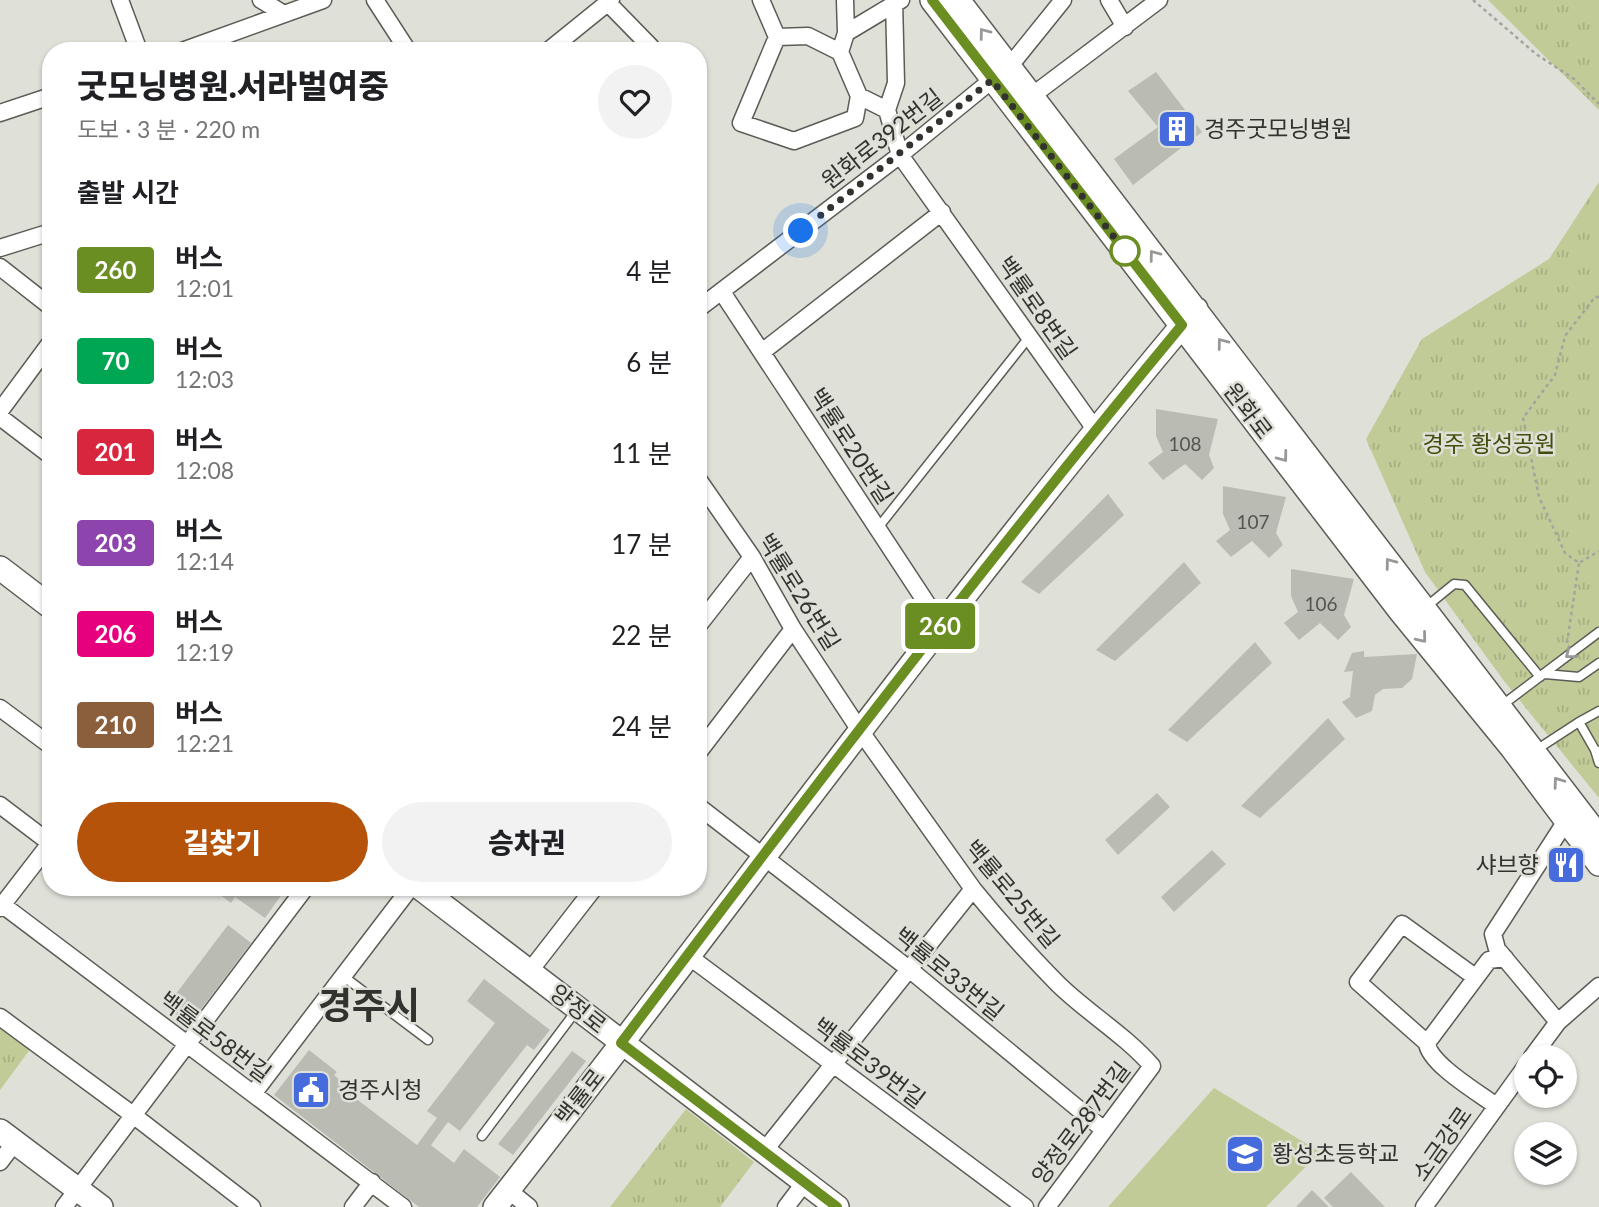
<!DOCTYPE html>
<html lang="ko">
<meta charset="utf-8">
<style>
:root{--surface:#fff;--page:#f2f2f2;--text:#202124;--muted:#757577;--accent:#b45309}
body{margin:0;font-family:Lato,"Noto Sans KR",sans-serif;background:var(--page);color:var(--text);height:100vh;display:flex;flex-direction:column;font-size:26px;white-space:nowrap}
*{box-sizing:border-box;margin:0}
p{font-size:23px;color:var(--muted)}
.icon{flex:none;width:38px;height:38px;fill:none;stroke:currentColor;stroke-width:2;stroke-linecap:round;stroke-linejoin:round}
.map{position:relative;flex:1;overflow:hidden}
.drawer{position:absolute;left:42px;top:42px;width:665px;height:854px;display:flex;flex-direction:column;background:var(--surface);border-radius:28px;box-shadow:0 2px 5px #0004}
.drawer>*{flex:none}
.badge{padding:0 14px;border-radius:5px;font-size:24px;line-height:46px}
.fabs{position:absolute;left:1514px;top:1045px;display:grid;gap:14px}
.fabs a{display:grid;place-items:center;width:63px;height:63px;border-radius:50%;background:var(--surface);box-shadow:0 2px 5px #0004;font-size:35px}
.you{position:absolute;width:35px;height:35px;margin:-18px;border:5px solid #fff;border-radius:50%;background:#1a73e8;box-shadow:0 0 0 10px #1a73e833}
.map>.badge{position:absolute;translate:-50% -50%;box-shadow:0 0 0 4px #fff}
h2{padding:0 35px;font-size:26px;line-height:63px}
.round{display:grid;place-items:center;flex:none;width:74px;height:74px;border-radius:37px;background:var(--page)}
.overview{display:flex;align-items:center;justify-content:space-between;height:119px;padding:0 35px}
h1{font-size:33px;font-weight:800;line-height:52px}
.cta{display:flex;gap:14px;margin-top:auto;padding:14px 35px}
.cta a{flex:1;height:80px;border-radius:42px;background:var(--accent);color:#fff;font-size:28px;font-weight:800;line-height:80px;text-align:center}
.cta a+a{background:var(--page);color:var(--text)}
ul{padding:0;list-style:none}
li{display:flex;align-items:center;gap:21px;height:91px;padding:0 35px}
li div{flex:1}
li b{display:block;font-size:26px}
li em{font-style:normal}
li .badge{min-width:77px;font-weight:700;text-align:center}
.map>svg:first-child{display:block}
.grass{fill:url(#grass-tufts)}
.garden{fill:#c1cb97}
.building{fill:#babcb4}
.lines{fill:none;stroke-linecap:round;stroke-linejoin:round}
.lane-casing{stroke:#5b5c55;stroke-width:11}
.street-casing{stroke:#5b5c55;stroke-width:19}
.secondary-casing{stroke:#5b5c55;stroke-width:26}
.path{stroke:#a4a49e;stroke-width:2.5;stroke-dasharray:3.5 3.5;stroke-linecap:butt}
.lane{stroke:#fff;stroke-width:8}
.street{stroke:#fff;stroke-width:16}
.secondary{stroke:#fff;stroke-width:23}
.oneway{stroke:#989897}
.line-casing{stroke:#fff;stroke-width:16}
.line{stroke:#6b8e23;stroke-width:10}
.walk{stroke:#32322f;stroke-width:7;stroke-dasharray:0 12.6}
.stop-dot{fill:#fff;stroke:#6b8e23;stroke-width:3.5}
.labels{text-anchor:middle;stroke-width:5;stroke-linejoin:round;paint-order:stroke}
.number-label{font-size:19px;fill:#545450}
.poi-label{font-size:23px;fill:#32322f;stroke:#dfe0d8;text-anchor:start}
.street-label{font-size:23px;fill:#32322f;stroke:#dfe0d8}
.park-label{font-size:23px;fill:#454d0c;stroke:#dfe0d8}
.town-label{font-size:37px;font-weight:bold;fill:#32322f;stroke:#dfe0d8}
</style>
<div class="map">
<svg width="1599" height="1207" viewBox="0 0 1599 1207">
<defs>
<pattern id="grass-tufts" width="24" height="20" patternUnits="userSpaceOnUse" patternTransform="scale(1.75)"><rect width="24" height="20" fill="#c1cb97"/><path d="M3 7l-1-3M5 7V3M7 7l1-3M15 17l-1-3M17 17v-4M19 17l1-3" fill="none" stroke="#a6af82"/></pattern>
</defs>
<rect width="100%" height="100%" fill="#dfe0d8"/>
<path class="grass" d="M 1488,0 L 1599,0 L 1599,110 Z
M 1599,182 L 1599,798 L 1504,681 L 1425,572 L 1366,439 L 1422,339 L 1549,259 Z
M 0,1025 L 31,1048 L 0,1090 Z
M 686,1109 L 754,1162 L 720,1207 L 610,1207 Z"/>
<path class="garden" d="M 1214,1088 L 1320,1152 L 1266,1207 L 1108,1207 Z"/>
<path class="building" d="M 1156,72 L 1202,132 L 1133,185 L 1114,159 L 1158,127 L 1128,91 Z
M 1156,409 L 1218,419 L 1209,455 L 1214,468 L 1202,480 L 1185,464 L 1163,480 L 1148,463 L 1163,452 L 1156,436 Z
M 1223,486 L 1286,497 L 1276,533 L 1283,545 L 1269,558 L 1252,541 L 1231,557 L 1216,541 L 1230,530 L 1223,514 Z
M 1108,494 L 1124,515 L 1039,594 L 1021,582 Z
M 1184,562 L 1201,583 L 1115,661 L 1096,650 Z
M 1291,569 L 1354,579 L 1344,615 L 1351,627 L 1338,640 L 1320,623 L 1299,640 L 1284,623 L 1298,612 L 1291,596 Z
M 1255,642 L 1272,663 L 1187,742 L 1168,730 Z
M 1364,651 L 1364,657 L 1417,654 L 1412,679 L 1402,688 L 1383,689 L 1375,695 L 1372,711 L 1356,718 L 1342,702 L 1350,697 L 1353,671 L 1344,672 L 1352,653 Z
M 1328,718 L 1345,739 L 1260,818 L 1241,806 Z
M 1157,793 L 1170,807 L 1118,855 L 1105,840 Z
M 1212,850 L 1226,864 L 1174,912 L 1161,897 Z
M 210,887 L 287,887 L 265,918 L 235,897 L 231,903 Z
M 228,925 L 251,943 L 189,1025 L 166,1007 Z
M 484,979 L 550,1030 L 534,1050 L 527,1045 L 460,1131 L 448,1122 L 431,1145 L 454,1163 L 464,1149 L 500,1177 L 477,1207 L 419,1207 L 274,1095 L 309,1050 L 337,1072 L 334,1075 L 341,1081 L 338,1085 L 417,1145 L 437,1118 L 427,1111 L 495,1023 L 467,1001 Z
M 572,1051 L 586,1061 L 513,1155 L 498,1144 Z
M 1351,1172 L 1385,1207 L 1333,1207 L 1324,1198 Z
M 1312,1190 L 1329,1207 L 1296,1207 Z"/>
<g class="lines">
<g class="lane-casing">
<path id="lane" d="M 877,529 L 1030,336
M 1427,606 L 1454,584 L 1465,585 L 1540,677
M 1545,674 L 1579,677 L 1599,663
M 1501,706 L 1599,632
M 1579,722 L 1595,750 L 1599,751
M 1536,750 L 1579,722 L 1599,711
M 1595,750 L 1599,763
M 343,976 L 428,1040
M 482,1136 L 576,1011"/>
</g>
<g class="street-casing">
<path id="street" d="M 120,0 L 139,51
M 261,0 L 284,14
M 375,0 L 408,51
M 761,0 L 777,37 L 808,36 L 840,52
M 845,0 L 846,33
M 1109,0 L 1125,27
M 608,3 L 651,47 L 650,51
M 777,37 L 741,123 L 794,141 L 855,118 L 859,96
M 182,51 L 323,0
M 548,51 L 611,0
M 1009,67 L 1063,0
M 1033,95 L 1159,0
M 887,110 L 900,155 L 1095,429
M 887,110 L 859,96 L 840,52 L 846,33 L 901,0
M 887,110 L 896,83 L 894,0
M 0,113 L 51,96
M 0,248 L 51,232
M 0,267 L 51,307
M 722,292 L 941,625
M 698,309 L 900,155 L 992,80
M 762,352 L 942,212
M 0,411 L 51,342
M 0,417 L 51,456
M 698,479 L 752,557 L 793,629 L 859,729 L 973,889 C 1000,922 1029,955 1059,985 C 1089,1014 1125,1035 1152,1066 L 1047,1207
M 698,626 L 752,557
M 0,708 L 51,746
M 698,753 L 793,629
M 0,805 L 50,843
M 698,806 L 909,969 L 1104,1130
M 0,903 L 403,1207
M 0,908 L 51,842
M 687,955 L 1025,1207
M 529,972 L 595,887
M 0,1017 L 133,1115 L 252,1207
M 1558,1022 L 1497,949 L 1493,934 L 1566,821
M 1427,1043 L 1358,982 L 1402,924 L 1475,977
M 1427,1043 L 1489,960 L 1505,958
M 1427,1043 C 1429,1064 1479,1093 1496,1106
M 1532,1057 L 1558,1022 L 1599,986
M 253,1094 L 411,887
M 764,1151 L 973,889
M 0,1162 L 15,1142
M 508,1190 L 529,1207
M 64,1207 L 306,887
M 353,1207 L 372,1182
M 786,1207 L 805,1182
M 1424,1207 L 1526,1066"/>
</g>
<g class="secondary-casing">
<path id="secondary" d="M 932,0 L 1401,612 L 1512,748 L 1599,864
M 958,0 L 1599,837
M 0,568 L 51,607
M 419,887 L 837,1207
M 0,1131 L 101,1207
M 495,1207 C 730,908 951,600 1196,309"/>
</g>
<path class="path" d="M 1473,0 L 1536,54 L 1574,79 L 1599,104
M 1599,297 L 1595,297 L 1565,336 L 1555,375 L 1523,418 L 1539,497 L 1565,553 L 1579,563 L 1599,551
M 1567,643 L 1579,563"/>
<use href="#lane" class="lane"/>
<use href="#street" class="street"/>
<use href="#secondary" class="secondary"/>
</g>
<defs><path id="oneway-chevron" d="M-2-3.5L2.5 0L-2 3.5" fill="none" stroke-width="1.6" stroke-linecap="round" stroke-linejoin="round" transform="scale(1.75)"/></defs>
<g class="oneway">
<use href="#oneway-chevron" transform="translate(984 33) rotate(-127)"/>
<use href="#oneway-chevron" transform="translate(1154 255) rotate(-127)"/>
<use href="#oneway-chevron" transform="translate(1222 343) rotate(-127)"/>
<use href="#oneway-chevron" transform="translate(1283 457) rotate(53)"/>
<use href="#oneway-chevron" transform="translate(1390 563) rotate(-127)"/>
<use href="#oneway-chevron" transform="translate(1422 638) rotate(51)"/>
<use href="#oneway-chevron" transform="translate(1570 654) rotate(142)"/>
<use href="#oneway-chevron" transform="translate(1558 782) rotate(-126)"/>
</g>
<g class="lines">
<g class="line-casing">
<path id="line" d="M 837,1207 L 621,1043 C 804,800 988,559 1182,325 L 932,0"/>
</g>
<use href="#line" class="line"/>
<path class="walk" d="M 801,231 L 992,80 L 1125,251"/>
</g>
<defs>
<g id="building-square" transform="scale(2.0125)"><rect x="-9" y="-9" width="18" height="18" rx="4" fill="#456bdd" stroke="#dfe0d8"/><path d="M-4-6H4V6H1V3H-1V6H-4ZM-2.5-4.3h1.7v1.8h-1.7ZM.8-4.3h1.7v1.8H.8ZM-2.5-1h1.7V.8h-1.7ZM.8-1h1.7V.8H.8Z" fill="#fff"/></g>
<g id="restaurant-square" transform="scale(2.0125)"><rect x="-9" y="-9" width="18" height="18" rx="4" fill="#456bdd" stroke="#dfe0d8"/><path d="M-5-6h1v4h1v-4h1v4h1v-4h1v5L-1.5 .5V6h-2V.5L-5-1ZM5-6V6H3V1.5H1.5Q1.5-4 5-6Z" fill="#fff"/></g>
<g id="civic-square" transform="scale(2.0125)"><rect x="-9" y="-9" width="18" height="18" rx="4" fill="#456bdd" stroke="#dfe0d8"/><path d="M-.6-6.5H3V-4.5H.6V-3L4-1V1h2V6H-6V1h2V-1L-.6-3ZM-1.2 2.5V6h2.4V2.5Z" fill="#fff"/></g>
<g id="school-square" transform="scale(2.0125)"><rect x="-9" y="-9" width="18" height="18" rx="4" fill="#456bdd" stroke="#dfe0d8"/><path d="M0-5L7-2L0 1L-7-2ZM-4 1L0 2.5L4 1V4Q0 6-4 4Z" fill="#fff"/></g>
</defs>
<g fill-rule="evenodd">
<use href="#building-square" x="1177" y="129"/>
<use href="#restaurant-square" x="1566" y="865"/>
<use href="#civic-square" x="311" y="1090"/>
<use href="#school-square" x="1245" y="1154"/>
</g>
<circle class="stop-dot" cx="1125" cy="251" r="14"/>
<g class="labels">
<g class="number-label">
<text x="1185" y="451">108</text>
<text x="1253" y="529">107</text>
<text x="1321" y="611">106</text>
</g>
<g class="poi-label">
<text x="1204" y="137">경주굿모닝병원</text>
<text x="1539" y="873" text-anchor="end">샤브향</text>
<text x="338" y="1098">경주시청</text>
<text x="1272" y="1162">황성초등학교</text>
</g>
<g class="street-label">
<text transform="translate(882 139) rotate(-38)" y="8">원화로392번길</text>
<text transform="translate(1037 308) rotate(55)" y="8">백률로8번길</text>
<text transform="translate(1248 411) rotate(53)" y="8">원화로</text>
<text transform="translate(851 446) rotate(57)" y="8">백률로20번길</text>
<text transform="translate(799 592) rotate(58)" y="8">백률로26번길</text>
<text transform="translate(1012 894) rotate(50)" y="8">백률로25번길</text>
<text transform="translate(949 974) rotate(39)" y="8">백률로33번길</text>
<text transform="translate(578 1009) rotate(38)" y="8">양정로</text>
<text transform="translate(215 1037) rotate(37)" y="8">백률로58번길</text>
<text transform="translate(869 1063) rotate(37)" y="8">백률로39번길</text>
<text transform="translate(580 1097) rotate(-52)" y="8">백률로</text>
<text transform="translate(1081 1123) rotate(-53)" y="8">양정로287번길</text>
<text transform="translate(1442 1144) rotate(-55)" y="8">소금강로</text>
</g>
<g class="park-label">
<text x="1489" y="452">경주 황성공원</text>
</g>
<g class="town-label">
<text x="369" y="1019">경주시</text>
</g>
</g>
</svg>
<div class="fabs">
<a><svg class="icon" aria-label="locate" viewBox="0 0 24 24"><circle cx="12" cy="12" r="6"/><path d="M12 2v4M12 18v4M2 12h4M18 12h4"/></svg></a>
<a><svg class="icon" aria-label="layers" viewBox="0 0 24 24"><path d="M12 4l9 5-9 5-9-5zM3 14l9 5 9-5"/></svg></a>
</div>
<div class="you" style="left:801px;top:231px"></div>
<b class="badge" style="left:940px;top:626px;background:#6b8e23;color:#fff">260</b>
<section class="drawer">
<div class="overview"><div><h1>굿모닝병원.서라벌여중</h1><p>도보 · 3 분 · 220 m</p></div><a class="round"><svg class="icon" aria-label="heart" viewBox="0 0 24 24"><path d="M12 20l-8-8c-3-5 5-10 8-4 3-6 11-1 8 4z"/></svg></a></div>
<h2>출발 시간</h2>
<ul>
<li><span class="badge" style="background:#6b8e23;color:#fff">260</span><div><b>버스</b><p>12:01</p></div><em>4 분</em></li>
<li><span class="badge" style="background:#00a651;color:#fff">70</span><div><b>버스</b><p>12:03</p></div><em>6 분</em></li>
<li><span class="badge" style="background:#d7263d;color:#fff">201</span><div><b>버스</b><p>12:08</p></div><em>11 분</em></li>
<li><span class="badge" style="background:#8e44ad;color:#fff">203</span><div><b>버스</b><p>12:14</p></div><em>17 분</em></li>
<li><span class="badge" style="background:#e6007e;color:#fff">206</span><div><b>버스</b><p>12:19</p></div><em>22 분</em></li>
<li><span class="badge" style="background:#8b5e3c;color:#fff">210</span><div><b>버스</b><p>12:21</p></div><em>24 분</em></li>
</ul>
<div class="cta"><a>길찾기</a><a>승차권</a></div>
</section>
</div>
